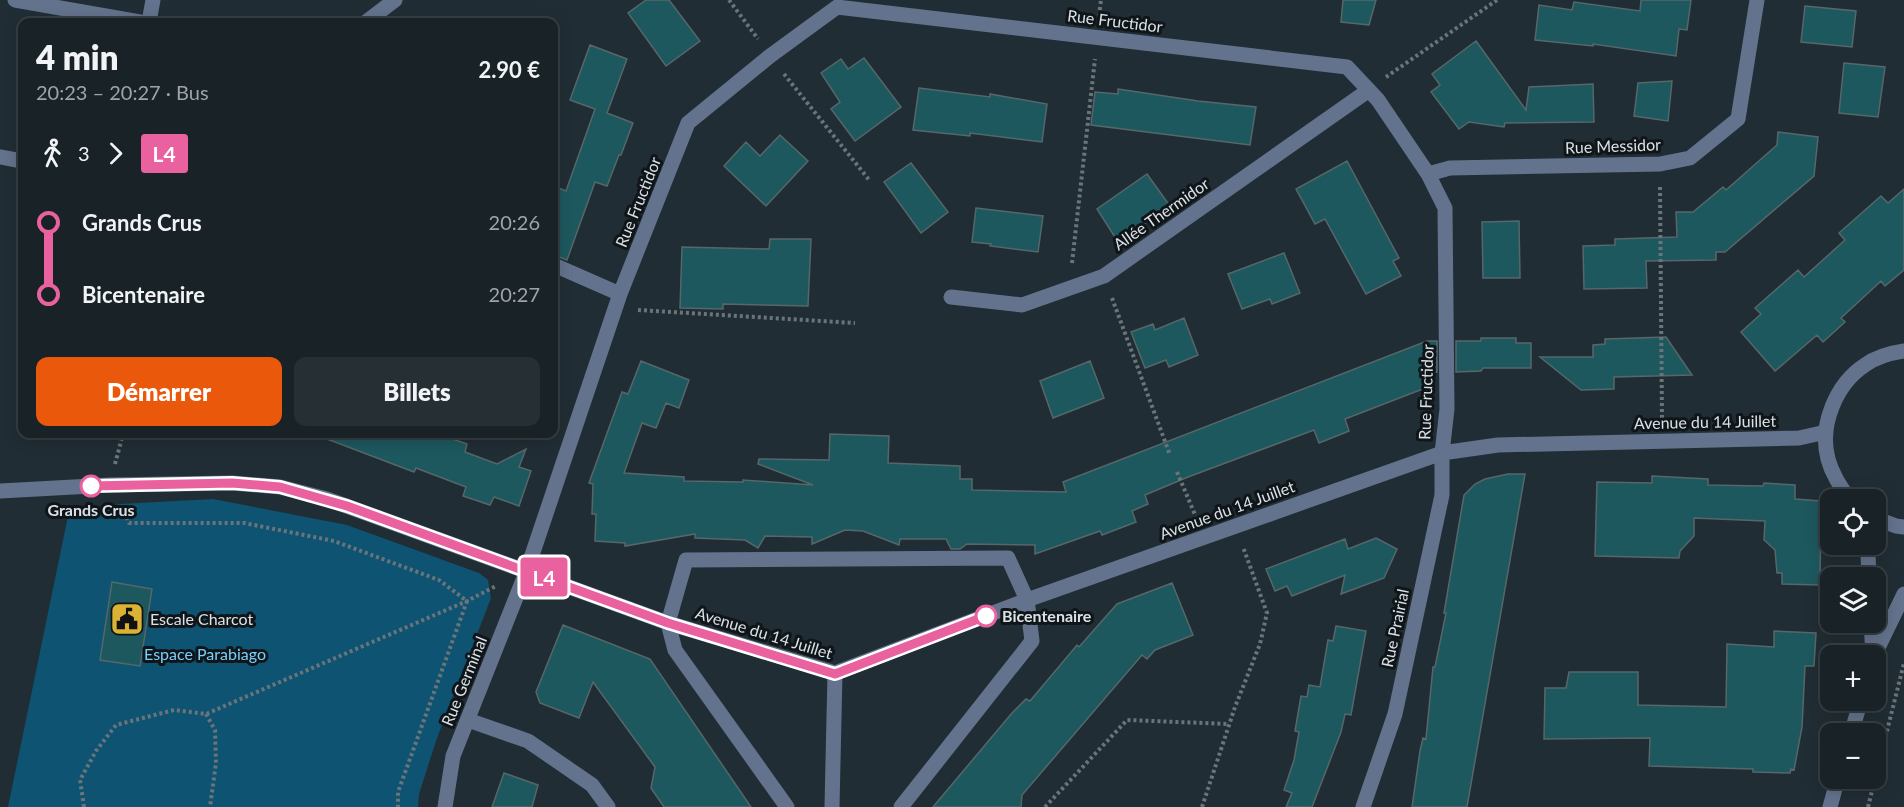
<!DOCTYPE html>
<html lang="fr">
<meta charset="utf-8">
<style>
:root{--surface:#192227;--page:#262f33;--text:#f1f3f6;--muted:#9fa4a7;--line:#373f44;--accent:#ea580c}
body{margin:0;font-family:Lato,sans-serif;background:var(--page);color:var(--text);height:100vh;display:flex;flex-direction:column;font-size:22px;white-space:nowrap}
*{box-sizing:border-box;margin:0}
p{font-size:20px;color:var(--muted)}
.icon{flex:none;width:33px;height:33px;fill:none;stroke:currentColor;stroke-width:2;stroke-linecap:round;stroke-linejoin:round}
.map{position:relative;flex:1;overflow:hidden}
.side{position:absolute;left:18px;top:18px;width:540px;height:420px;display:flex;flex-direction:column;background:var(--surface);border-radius:12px;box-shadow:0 3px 15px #0003,0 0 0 2px var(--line)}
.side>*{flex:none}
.badge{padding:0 12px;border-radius:4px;font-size:21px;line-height:39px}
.tools{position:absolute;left:1820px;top:489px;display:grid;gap:12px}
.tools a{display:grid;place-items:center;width:66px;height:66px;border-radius:12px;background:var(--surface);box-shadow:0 3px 15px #0003,0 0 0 2px var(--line);font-size:30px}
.map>.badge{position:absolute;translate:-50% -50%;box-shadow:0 0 0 3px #fff}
.legs{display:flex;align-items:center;gap:9px;height:66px;padding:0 18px;font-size:20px}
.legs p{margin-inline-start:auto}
.summary{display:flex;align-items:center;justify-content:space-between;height:102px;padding:0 18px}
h1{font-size:33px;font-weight:800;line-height:45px}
.primary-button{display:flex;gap:12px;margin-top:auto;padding:12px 18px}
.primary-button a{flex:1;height:69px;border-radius:12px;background:var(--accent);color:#fff;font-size:24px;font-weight:800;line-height:69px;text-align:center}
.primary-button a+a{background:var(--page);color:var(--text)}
ul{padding:0 18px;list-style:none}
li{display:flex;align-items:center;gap:21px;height:72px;font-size:22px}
li i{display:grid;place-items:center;width:9px;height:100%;margin:0 8px;background:currentColor}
li i::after{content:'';width:15px;height:15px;margin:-8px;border:4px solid;border-radius:50%;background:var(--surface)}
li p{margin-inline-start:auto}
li:first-child i{background:linear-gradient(#0000 50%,currentColor 0)}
li:last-child i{background:linear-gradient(currentColor 50%,#0000 0)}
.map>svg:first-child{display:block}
.green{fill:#0e5371}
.building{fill:#1d585e;stroke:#566769;stroke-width:1.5}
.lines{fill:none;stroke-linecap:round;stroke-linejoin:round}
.path{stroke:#6a757b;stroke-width:4;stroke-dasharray:3 3;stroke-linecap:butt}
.minor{stroke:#64738d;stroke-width:15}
.line-1-casing{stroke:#fff;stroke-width:14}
.line-1{stroke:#ea619f;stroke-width:9}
.stop-1-dot{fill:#fff;stroke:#ea619f;stroke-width:3}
.labels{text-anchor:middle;stroke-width:6;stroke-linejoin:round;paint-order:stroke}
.street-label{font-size:16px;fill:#dae2e7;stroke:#0f1518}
.stop-label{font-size:16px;font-weight:bold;fill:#dae2e7;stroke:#0f1518}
.poi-label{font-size:16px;fill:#dae2e7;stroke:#0f1518;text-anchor:start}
.park-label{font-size:16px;fill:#7acffb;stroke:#0f1518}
</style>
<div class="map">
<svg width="1904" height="807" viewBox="0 0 1904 807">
<rect width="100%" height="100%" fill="#212d34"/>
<path class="green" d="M 213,499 L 347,525 L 479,573 L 488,580 L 491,598 L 437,738 L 419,794 L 418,807 L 8,807 L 68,516 L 120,504 Z"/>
<path class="building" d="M 646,0 L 669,0 L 700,41 L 666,66 L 628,13 Z
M 1343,0 L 1376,0 L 1369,25 L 1341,22 Z
M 1641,0 L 1691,0 L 1687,30 L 1679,29 L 1676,56 L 1593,44 L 1593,46 L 1535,40 L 1539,5 L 1572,10 L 1574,2 L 1640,11 Z
M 1805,6 L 1856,11 L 1852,47 L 1801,42 Z
M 1476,41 L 1526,110 L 1529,87 L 1593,84 L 1594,122 L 1505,123 L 1504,127 L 1469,122 L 1459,129 L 1431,92 L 1440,85 L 1432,74 Z
M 590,45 L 627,59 L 607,113 L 633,123 L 621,155 L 619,155 L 607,186 L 595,182 L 567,260 L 554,255 L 554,186 L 566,191 L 595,109 L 570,100 Z
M 864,58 L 901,107 L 855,141 L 831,109 L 840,102 L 821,73 L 841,59 L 848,69 Z
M 1844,63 L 1885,67 L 1878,117 L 1839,113 Z
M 1672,81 L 1668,121 L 1634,116 L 1638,83 Z
M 919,88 L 990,97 L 990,94 L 1047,104 L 1042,142 L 970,133 L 970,136 L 913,130 Z
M 1118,89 L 1198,101 L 1256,107 L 1250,145 L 1091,125 L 1095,92 L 1118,94 Z
M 1778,132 L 1818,137 L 1814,176 L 1725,252 L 1716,252 L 1716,260 L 1646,261 L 1647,288 L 1584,289 L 1583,246 L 1615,245 L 1615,239 L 1677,237 L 1676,212 L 1693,212 L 1723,187 L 1726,190 L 1777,145 Z
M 780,135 L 808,161 L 766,206 L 724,166 L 746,142 L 760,156 Z
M 1347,161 L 1399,258 L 1393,261 L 1401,276 L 1366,294 L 1325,219 L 1315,224 L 1296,189 Z
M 911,163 L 948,212 L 921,233 L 884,182 Z
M 1147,174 L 1170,206 L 1118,242 L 1097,209 Z
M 1904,189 L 1904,270 L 1885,286 L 1881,281 L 1841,318 L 1845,322 L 1823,342 L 1817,335 L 1775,371 L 1741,332 L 1761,314 L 1755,308 L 1798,270 L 1804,277 L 1845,240 L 1839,233 L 1881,196 L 1888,203 Z
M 976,208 L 1043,216 L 1038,252 L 990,246 L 991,244 L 972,242 Z
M 1519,221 L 1520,278 L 1483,278 L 1482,222 Z
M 770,239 L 811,239 L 808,306 L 723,304 L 723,309 L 680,308 L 682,247 L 769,249 Z
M 1284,253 L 1300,293 L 1272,304 L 1270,299 L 1242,309 L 1228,274 Z
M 1184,318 L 1198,355 L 1169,367 L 1166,360 L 1145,368 L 1131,332 L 1153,324 L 1155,330 Z
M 1666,337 L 1692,375 L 1614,377 L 1614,389 L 1581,390 L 1540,357 L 1593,357 L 1593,345 L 1605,344 L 1605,339 Z
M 1481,338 L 1516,338 L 1516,343 L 1531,343 L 1531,368 L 1483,368 L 1481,371 L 1456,372 L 1456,341 L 1481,341 Z
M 1427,341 L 1437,341 L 1437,372 L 1430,373 L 1428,387 L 1345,419 L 1349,431 L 1319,443 L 1314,430 L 1188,477 L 1145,495 L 1148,504 L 1132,511 L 1136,522 L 1102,535 L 1100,531 L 1035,554 L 1035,545 L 967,544 L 960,549 L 951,549 L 946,539 L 900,539 L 899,545 L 863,531 L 845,530 L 812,544 L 812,537 L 765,536 L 758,548 L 745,540 L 695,538 L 695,534 L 625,546 L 625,543 L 595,541 L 596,514 L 592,514 L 593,484 L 589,483 L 622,392 L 628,394 L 641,361 L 689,380 L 679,408 L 666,403 L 656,428 L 642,423 L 624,473 L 684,477 L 684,481 L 743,482 L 743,480 L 813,485 L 758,464 L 759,459 L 829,460 L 830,434 L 889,436 L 888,463 L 960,466 L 960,479 L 972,479 L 972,490 L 1066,492 L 1063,482 Z
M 1090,361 L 1104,398 L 1053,418 L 1040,381 Z
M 319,434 L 438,434 L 467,444 L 465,452 L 497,464 L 526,449 L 519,467 L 531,471 L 519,506 L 494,497 L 490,505 L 463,496 L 466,487 L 416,468 L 414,472 L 319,436 Z
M 1508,474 L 1525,474 L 1467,807 L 1412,807 L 1420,751 L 1423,738 L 1426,739 L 1433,667 L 1435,667 L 1446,613 L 1444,613 L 1464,495 L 1475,484 L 1485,479 Z
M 1652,476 L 1708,479 L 1708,485 L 1763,486 L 1764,483 L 1795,485 L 1795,499 L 1821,501 L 1820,585 L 1782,584 L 1782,573 L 1777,573 L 1775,550 L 1764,540 L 1765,521 L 1694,518 L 1694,536 L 1680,551 L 1679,558 L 1595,556 L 1597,482 L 1652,483 Z
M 1376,538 L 1397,549 L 1384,578 L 1341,594 L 1345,575 L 1292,596 L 1287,586 L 1275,591 L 1266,569 L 1345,539 L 1348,549 Z
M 112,582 L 152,589 L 140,666 L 100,660 Z
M 1172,583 L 1193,635 L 1155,650 L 1147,659 L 1142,655 L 1022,795 L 1021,807 L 933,807 L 1012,713 L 1026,699 L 1030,701 L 1077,645 L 1079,647 L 1117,604 Z
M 563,625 L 650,659 L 751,807 L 664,807 L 651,788 L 655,767 L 593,682 L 579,718 L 540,703 L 536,692 Z
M 1336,626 L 1366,631 L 1351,715 L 1345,714 L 1341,732 L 1312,807 L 1286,807 L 1292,793 L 1284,790 L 1294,760 L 1299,732 L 1295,731 L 1301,696 L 1307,697 L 1309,685 L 1320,687 L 1328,640 L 1333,641 Z
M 1774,631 L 1816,633 L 1814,666 L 1805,666 L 1802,727 L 1794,770 L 1791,769 L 1790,773 L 1753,772 L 1753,769 L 1649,766 L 1650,738 L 1544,739 L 1545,688 L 1566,688 L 1569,672 L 1638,672 L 1638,705 L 1726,707 L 1727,644 L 1774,647 Z
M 504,773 L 538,785 L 532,807 L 492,807 Z"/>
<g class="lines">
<path class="path" d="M 729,0 L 758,39
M 1099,16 L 1101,0
M 784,74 L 870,181
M 1386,77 L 1497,0
M 1660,187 L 1662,419
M 1072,263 L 1095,59
M 1112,298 L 1170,455
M 638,310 L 855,323
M 115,464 L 123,434
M 1177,472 L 1196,517
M 122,506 L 129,523 L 244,523 L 334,541 L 439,580 L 467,601 L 398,792 L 398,807
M 206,714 L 215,730 L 216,763 L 210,807
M 84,807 L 80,780 L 96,751 L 116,725 L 174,710 L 206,714 L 467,601 L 496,586
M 1045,807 L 1127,720 L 1229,724
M 1202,807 L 1235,707 L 1260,644 L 1267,613 L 1243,547
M 1868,807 L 1904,663"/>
<path class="minor" d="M 15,0 L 140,22
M 149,22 L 153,0
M 366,22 L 395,0
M 0,157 L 22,161
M 1428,174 L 1450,168 L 1660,164 L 1690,158 L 1738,119 L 1757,0
M 554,265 L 620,294
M 951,297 L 1022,305 L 1104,276 L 1369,90
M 0,491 L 110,485 L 232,483 L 280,487 L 327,499 L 668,623 L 835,673 L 1027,600 L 1442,453 L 1498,445 L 1799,438 L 1826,432
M 1850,500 C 1840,486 1832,474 1828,459 C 1819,425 1836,384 1865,365 C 1876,357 1891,353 1904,351
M 1875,518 L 1896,526 L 1904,527
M 1865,544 L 1868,554 L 1869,578
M 1871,622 L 1873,655
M 1874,656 L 1904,594
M 468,720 L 528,741 L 592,785 L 608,807
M 1851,734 L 1861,700
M 445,807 L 453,756 L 527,570 L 620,294 L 688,123 L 770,56 L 837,7 L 1347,67 L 1378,100 L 1428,174 L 1445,208 L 1447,409 L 1442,453 L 1442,495 L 1395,714 L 1363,807
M 787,807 L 675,650 L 668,623 L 686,560 L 1008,558 L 1027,600 L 1032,641 L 901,807
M 832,807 L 835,673
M 1830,807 L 1838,778"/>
</g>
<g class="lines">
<g class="line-1-casing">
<path id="line-1" d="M 91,486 L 232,483 L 280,487 L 347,506 L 668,623 L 835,674 L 986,616"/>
</g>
<use href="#line-1" class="line-1"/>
</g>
<defs>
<g id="civic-square" transform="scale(1.725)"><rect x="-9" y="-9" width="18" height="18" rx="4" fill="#dbb233" stroke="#0f1518"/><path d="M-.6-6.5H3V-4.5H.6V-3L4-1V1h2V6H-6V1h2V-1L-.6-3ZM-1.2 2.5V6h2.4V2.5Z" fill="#111"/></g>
</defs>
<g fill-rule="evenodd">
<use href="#civic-square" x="127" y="619"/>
</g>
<g class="stop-1-dot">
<circle cx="91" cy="486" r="10"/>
<circle cx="986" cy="616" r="10"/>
</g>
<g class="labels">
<g class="street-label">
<text transform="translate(1115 21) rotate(7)" y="6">Rue Fructidor</text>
<text transform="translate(1613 146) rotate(-2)" y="6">Rue Messidor</text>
<text transform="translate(638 202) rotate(-68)" y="6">Rue Fructidor</text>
<text transform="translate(1161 214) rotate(-35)" y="6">Allée Thermidor</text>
<text transform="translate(1426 392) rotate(-88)" y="6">Rue Fructidor</text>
<text transform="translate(1705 422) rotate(-1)" y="6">Avenue du 14 Juillet</text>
<text transform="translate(1227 510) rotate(-20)" y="6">Avenue du 14 Juillet</text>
<text transform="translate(1395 628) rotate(-78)" y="6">Rue Prairial</text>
<text transform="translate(764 633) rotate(17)" y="6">Avenue du 14 Juillet</text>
<text transform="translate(464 681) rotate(-68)" y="6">Rue Germinal</text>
</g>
<g class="stop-label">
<text x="91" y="516">Grands Crus</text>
<text x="1002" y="622" text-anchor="start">Bicentenaire</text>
</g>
<g class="poi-label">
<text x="150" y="625">Escale Charcot</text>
</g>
<g class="park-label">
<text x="205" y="660">Espace Parabiago</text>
</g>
</g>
</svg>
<div class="tools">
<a><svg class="icon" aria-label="locate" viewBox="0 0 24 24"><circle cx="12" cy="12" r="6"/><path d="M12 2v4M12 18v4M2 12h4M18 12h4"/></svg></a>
<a><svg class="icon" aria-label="layers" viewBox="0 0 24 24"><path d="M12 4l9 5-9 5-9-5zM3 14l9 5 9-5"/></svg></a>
<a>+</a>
<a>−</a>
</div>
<b class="badge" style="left:544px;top:577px;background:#ea619f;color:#fff">L4</b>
<section class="side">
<div class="summary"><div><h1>4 min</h1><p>20:23 – 20:27 · Bus</p></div><b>2.90 €</b></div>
<div class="legs"><svg class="icon" aria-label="walk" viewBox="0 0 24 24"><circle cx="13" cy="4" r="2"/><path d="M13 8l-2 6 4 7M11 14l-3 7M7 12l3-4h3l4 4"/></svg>3<svg class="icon" aria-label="forward" viewBox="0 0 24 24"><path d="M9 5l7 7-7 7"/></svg><b class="badge" style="background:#ea619f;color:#fff">L4</b></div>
<ul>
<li><i style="color:#ea619f"></i><b>Grands Crus</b><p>20:26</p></li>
<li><i style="color:#ea619f"></i><b>Bicentenaire</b><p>20:27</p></li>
</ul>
<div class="primary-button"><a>Démarrer</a><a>Billets</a></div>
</section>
</div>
